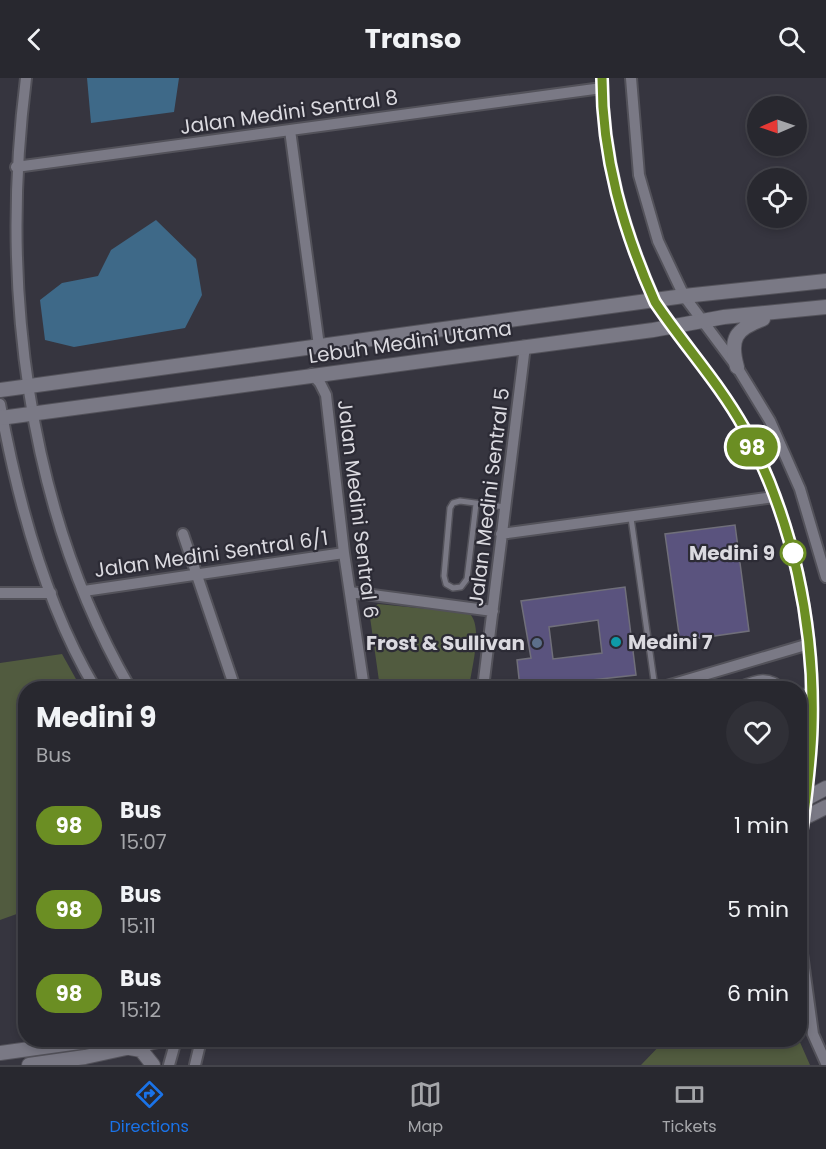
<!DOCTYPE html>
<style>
:root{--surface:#28282f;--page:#303037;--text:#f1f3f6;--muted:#a5a6aa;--line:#44444b;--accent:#1a73e8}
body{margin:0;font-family:Poppins,sans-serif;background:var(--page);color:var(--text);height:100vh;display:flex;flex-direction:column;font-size:22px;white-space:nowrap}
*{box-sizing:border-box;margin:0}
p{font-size:20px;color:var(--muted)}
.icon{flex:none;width:33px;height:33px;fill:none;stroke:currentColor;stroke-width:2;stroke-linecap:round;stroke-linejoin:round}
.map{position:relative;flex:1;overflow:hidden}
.side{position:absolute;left:18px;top:603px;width:789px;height:366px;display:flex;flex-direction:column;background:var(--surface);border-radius:24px;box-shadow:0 3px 9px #0003,0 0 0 2px var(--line)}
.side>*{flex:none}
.badge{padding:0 12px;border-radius:20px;font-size:21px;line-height:39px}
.needle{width:39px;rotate:268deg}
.controls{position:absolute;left:747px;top:18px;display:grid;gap:12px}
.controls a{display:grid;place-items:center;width:60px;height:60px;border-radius:50%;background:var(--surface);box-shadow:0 3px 9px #0003,0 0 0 2px var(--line);font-size:30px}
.map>.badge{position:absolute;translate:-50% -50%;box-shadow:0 0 0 3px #fff}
.round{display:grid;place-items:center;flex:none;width:63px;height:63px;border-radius:32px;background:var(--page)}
.headline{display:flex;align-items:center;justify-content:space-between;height:102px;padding:0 18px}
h1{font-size:28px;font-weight:700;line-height:45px}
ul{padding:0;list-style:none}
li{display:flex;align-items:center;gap:18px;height:84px;padding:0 18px}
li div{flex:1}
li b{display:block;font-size:22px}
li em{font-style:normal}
li .badge{min-width:66px;font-weight:700;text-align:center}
header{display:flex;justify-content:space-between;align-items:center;height:78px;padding:0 18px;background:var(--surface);font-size:27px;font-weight:700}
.tabs{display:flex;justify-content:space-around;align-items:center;height:84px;border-top:2px solid var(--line);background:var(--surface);font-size:16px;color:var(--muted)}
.tabs a{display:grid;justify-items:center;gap:3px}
.tabs .active{color:var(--accent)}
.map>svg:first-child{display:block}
.green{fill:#515b3f}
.water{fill:#3e6988}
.building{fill:#5a537e;stroke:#706f7a;stroke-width:1.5;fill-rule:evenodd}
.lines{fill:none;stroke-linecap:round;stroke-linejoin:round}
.lane-casing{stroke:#53525a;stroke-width:8}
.street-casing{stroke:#53525a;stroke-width:14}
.secondary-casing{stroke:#53525a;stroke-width:16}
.lane{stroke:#7a7985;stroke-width:5}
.street{stroke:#7a7985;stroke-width:10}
.secondary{stroke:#7a7985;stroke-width:14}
.line-casing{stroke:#fff;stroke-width:14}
.line{stroke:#6b8e23;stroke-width:9}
.stop-dot{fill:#fff;stroke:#6b8e23;stroke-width:3}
.culture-dot{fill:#0f9aa8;stroke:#2c2b35;stroke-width:2}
.service-dot{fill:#5c6f8a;stroke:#2c2b35;stroke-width:2}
.labels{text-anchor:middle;stroke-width:4.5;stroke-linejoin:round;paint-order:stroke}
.street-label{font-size:20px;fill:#dbdae0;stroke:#2c2b35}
.stop-label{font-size:20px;font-weight:bold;fill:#dbdae0;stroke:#2c2b35;text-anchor:end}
.poi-label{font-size:20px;font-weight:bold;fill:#dbdae0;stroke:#2c2b35;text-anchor:start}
</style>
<header><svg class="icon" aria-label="back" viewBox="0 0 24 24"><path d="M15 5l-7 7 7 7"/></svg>Transo<svg class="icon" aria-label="search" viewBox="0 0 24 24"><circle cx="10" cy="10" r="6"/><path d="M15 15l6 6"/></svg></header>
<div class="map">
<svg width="826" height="987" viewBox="0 0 826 987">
<rect width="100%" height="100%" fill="#36353f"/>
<path class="green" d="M 378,526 L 469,535 C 484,548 471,592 469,610 L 380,610 L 369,532 Z
M 62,576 L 81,610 L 26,610 L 25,833 L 0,842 L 0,585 Z
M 665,962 L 799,962 L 810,987 L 641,987 Z"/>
<path class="water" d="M 87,0 L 179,0 L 174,34 L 91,45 Z
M 156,142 L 196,181 L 202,217 L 185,250 L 74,269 L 45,262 L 40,222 L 62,205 L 98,198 L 111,172 Z"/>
<path class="building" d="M 735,447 L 749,553 L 680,563 L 665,456 Z
M 625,509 L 636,597 L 520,610 L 517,582 L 531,580 L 521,523 ZM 598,542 L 602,575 L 553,581 L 549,549 Z"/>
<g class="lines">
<g class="lane-casing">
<path id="lane" d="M 476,426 L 467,501 L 461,509 L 453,510 L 446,506 L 444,498 L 450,430 L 453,425 L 460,423 L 505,429
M 631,440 L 655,610
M 730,610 C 750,603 767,591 784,610
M 800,614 L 812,613"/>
</g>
<g class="street-casing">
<path id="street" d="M 26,0 C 0,205 26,430 130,610
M 602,0 C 603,79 623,151 655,223 C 683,266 719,305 744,350 C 793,440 815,547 812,649 C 811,688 804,728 800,767
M 631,0 L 639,97 L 658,163 L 684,218 L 737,289 L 770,343 L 800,411 L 826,499
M 290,52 L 319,268
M 16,89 L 602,10
M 312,296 L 320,305 L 326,317 L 344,475 L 364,610
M 0,326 C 17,420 46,528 95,610
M 183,456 L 235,610
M 501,456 L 774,419
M 84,513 L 344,475
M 350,514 L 493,533
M 0,515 L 51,515
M 483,610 L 525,268
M 660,610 L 809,566
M 800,861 L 813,956 L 826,985
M 169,987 L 176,962
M 195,987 L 201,962"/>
</g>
<g class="secondary-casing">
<path id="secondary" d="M 737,289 C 729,260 736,251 763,241
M 0,312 L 684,218 L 826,203
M 0,340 L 653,252 L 724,239 L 826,229
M 800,724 L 826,710
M 800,742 L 826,729
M 130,970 L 141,972 L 153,987
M 0,975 L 94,962
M 29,987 L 85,979 L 163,962"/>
</g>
<use href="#lane" class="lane"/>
<use href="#street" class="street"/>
<use href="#secondary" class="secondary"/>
</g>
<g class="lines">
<g class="line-casing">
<path id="line" d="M 602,0 C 602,79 623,152 655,224 C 683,266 719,305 744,350 C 793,441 815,547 812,649 C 811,688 805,728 800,767"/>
</g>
<use href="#line" class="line"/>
</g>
<circle class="stop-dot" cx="793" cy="475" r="12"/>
<circle class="culture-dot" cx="616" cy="564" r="6"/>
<circle class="service-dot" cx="537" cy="565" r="6"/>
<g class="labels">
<g class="street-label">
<text transform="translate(289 34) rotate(-8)" y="7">Jalan Medini Sentral 8</text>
<text transform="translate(410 264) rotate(-8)" y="7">Lebuh Medini Utama</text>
<text transform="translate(489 419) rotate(-83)" y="7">Jalan Medini Sentral 5</text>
<text transform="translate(358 431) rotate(83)" y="7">Jalan Medini Sentral 6</text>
<text transform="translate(211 476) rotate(-8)" y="7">Jalan Medini Sentral 6/1</text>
</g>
<g class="stop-label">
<text x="775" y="482">Medini 9</text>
</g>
<g class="poi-label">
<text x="628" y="571">Medini 7</text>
<text x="525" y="572" text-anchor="end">Frost &amp; Sullivan</text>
</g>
</g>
</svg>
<div class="controls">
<a><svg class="needle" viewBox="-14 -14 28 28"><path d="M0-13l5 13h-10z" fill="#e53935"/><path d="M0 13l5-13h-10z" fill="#a5a6aa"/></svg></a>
<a><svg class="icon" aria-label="locate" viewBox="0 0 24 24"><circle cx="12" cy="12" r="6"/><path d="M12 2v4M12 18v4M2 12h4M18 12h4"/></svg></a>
</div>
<b class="badge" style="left:752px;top:369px;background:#6b8e23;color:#fff">98</b>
<section class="side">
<div class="headline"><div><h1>Medini 9</h1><p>Bus</p></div><a class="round"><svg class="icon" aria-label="heart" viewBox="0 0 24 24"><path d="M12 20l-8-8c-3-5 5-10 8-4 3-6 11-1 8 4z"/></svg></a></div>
<ul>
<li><span class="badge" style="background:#6b8e23;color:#fff">98</span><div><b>Bus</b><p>15:07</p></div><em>1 min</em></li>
<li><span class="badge" style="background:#6b8e23;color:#fff">98</span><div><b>Bus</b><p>15:11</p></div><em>5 min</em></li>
<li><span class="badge" style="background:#6b8e23;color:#fff">98</span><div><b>Bus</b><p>15:12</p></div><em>6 min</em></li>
</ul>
</section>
</div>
<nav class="tabs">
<a class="active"><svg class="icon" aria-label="directions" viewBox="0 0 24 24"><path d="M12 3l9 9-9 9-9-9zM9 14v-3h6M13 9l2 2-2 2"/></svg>Directions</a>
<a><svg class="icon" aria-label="map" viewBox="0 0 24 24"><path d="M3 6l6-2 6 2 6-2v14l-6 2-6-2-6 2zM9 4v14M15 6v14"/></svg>Map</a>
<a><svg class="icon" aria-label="tickets" viewBox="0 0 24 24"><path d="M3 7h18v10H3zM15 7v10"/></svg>Tickets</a>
</nav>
